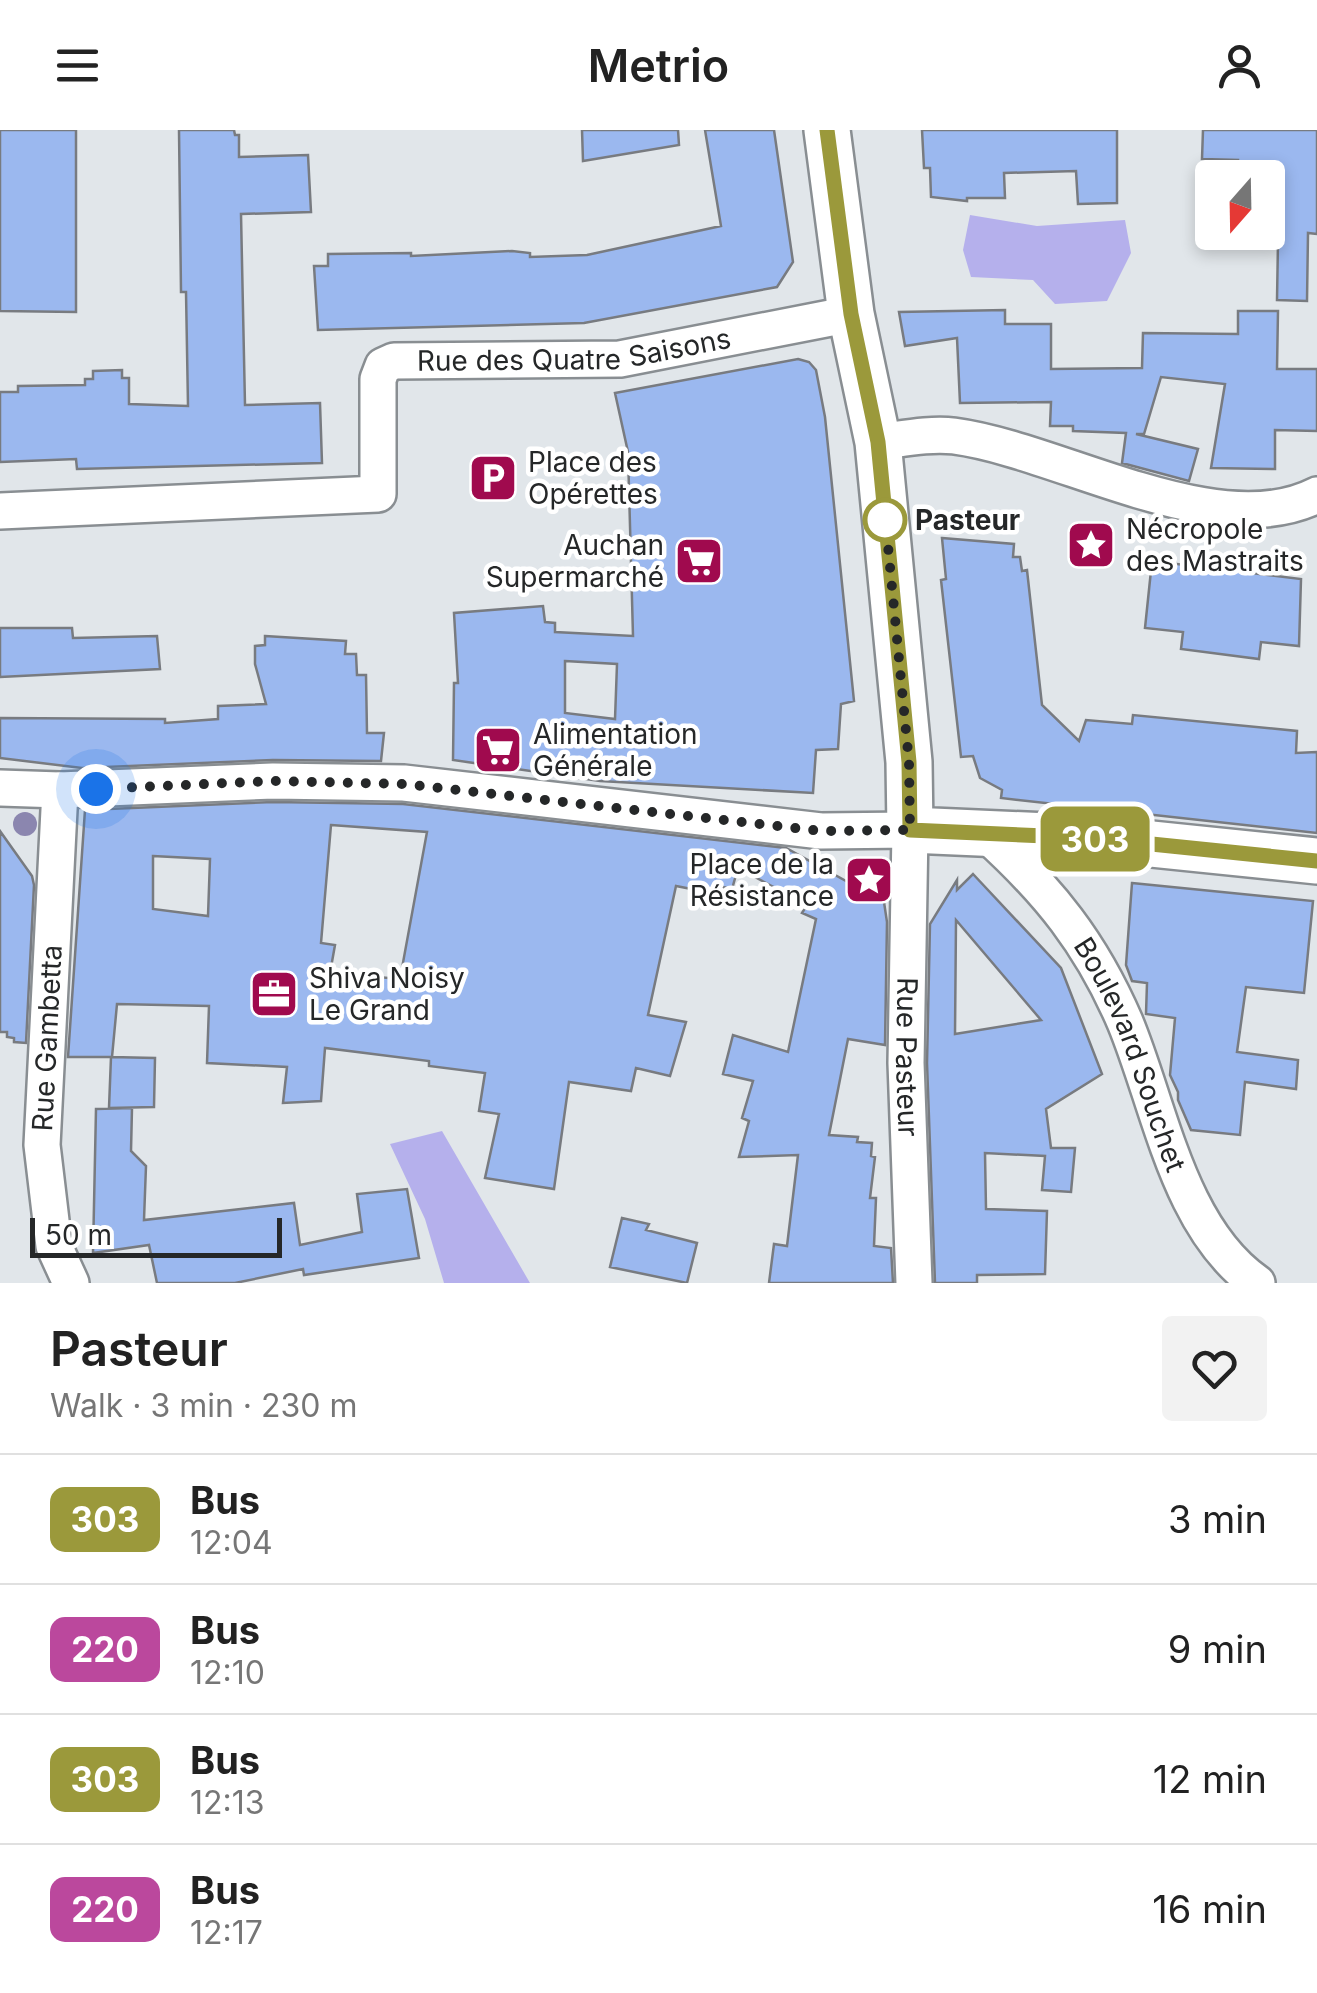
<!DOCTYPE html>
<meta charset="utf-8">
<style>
:root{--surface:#fff;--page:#f2f2f2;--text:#222;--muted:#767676;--line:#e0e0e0}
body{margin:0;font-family:Inter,sans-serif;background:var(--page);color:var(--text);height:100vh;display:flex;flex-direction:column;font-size:38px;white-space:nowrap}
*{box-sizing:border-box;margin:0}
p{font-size:32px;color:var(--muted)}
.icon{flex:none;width:55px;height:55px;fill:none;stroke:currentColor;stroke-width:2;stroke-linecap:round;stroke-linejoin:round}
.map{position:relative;height:1153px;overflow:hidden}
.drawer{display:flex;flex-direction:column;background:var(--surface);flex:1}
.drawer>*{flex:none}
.badge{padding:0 20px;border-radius:15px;font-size:35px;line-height:65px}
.needle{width:65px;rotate:200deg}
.fabs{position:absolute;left:1195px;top:30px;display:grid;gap:20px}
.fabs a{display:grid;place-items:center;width:90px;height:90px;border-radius:10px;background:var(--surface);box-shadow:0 5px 15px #0003;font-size:50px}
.scale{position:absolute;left:30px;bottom:25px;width:252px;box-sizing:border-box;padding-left:10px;border:5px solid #252728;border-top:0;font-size:28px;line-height:35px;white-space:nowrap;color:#252728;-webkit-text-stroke:8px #fff;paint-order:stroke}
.you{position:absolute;width:50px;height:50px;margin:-25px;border:8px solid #fff;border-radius:50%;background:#1a73e8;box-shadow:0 0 0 15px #1a73e833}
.map>.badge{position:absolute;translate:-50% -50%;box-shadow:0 0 0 5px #fff}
.round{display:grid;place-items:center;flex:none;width:105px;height:105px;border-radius:10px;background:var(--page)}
.summary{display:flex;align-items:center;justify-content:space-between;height:170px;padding:0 50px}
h1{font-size:48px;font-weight:600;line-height:75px}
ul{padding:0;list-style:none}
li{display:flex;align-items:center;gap:30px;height:130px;padding:0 50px;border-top:2px solid var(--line)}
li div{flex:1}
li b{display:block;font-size:38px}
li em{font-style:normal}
li .badge{min-width:110px;font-weight:700;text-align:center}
header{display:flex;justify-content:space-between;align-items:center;height:130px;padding:0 50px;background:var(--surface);font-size:45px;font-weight:600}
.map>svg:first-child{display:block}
.forest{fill:#b5b0ec}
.building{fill:#9bb8ef;stroke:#787b80;stroke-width:2.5;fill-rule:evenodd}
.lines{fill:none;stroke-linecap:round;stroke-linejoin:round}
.minor-casing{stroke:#898e92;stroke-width:40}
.tertiary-casing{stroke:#898e92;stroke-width:50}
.minor{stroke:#fff;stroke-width:35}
.tertiary{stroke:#fff;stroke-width:45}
.tree{fill:#8b86af}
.line-casing{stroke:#fff;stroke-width:22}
.line{stroke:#9b993b;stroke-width:15}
.walk{stroke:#252728;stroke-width:10;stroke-dasharray:0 18}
.stop-dot{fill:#fff;stroke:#9b993b;stroke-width:5}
.labels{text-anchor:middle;stroke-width:9;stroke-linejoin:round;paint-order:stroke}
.street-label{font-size:28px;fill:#252728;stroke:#fff}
.poi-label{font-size:28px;fill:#252728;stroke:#fff;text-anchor:start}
.stop-label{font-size:28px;font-weight:bold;fill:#252728;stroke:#fff;text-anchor:start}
</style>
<header><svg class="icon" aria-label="menu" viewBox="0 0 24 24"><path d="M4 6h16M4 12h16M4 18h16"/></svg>Metrio<svg class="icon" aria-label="person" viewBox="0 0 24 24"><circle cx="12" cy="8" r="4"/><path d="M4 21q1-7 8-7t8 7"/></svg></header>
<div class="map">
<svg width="1317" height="1153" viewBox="0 0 1317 1153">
<rect width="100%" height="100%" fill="#e1e6ea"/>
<path class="forest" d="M 970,85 L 1037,96 L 1125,90 L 1131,123 L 1107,171 L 1055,174 L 1033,150 L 971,147 L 963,120 Z
M 442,1001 L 530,1153 L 444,1153 L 425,1089 L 390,1014 Z"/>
<path class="building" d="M 0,0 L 76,0 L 76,182 L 0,181 Z
M 179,0 L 234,0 L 235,5 L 239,5 L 239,27 L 308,25 L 311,82 L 241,84 L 245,275 L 320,273 L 322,333 L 77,339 L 76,329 L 0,332 L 0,262 L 18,262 L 18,256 L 85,255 L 85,249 L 93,249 L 93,241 L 122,240 L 122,248 L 129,248 L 129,274 L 188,276 L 186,162 L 181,162 Z
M 582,0 L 678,0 L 679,15 L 583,31 Z
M 705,0 L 774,0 L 793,132 L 777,157 L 584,193 L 318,200 L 314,136 L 328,136 L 328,124 L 411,123 L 411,126 L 512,121 L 530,123 L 530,127 L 587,125 L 721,96 Z
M 922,0 L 1117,0 L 1117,73 L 1078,74 L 1076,41 L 1004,43 L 1005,68 L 967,68 L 967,71 L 931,67 L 930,38 L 924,38 Z
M 1203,0 L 1317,0 L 1317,104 L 1308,103 L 1307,171 L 1277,170 L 1279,53 L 1268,53 L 1268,48 L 1238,48 L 1238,30 L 1202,29 Z
M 1005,180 L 1005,194 L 1051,194 L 1051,239 L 1142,238 L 1143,203 L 1238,204 L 1238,181 L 1278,181 L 1277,239 L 1317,239 L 1317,301 L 1275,300 L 1275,339 L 1211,338 L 1225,254 L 1161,247 L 1144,304 L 1136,304 L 1198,319 L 1189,351 L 1122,333 L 1126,303 L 1073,301 L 1073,296 L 1050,296 L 1051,272 L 960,273 L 957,208 L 905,216 L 899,182 Z
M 798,229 L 809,232 L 816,240 L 825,287 L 854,571 L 841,574 L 838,619 L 816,620 L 813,663 L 600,651 L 453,630 L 454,553 L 458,553 L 454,483 L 543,476 L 545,492 L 555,493 L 555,502 L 633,506 L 628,322 L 615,263 ZM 565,531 L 617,534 L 615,589 L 565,583 Z
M 942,408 L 1014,414 L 1013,427 L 1020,427 L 1022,441 L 1027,440 L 1042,575 L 1079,611 L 1086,590 L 1132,594 L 1133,585 L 1297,601 L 1296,623 L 1317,622 L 1317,703 L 1001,668 L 1002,660 L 980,648 L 973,626 L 961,627 L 941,450 L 946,449 Z
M 1152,431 L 1301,449 L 1299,516 L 1261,512 L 1259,529 L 1181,519 L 1183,502 L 1145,498 Z
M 0,498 L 72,498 L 73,508 L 157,506 L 160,539 L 0,547 Z
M 265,506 L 346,511 L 345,524 L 356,524 L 357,545 L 366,545 L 367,603 L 384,603 L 381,631 L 273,630 L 82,638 L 0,628 L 0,588 L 165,589 L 165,593 L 218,589 L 218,576 L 266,574 L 255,534 L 255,516 L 265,515 Z
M 273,672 L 403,674 L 786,718 L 884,772 L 887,792 L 885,915 L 848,909 L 829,1005 L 858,1007 L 857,1012 L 872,1013 L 871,1026 L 875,1027 L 870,1068 L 876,1068 L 874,1116 L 891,1118 L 893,1153 L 769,1153 L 774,1114 L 787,1116 L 798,1025 L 739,1027 L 749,991 L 742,988 L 753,951 L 723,944 L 733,905 L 788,922 L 816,789 L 802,783 L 807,775 L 738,738 L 732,759 L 723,757 L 722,765 L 676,756 L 648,885 L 686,892 L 670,946 L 636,938 L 631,961 L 569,952 L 554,1059 L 485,1048 L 499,984 L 479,981 L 485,943 L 429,936 L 429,931 L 325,918 L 321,971 L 283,973 L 287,937 L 207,933 L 209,876 L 117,874 L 112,927 L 68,927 L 85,680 ZM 331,695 L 427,702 L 400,849 L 330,843 L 335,815 L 321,813 ZM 153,726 L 210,729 L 208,786 L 153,779 Z
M 0,701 L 32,746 L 34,755 L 26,913 L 14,912 L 14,908 L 7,907 L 7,902 L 0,902 Z
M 973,744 L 1061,838 L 1102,944 L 1046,979 L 1051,1018 L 1075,1018 L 1071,1062 L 1042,1060 L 1045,1026 L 985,1023 L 986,1079 L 1047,1081 L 1045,1144 L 977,1145 L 977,1153 L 935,1153 L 927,933 L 930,794 L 957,750 L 957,760 ZM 956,790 L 1041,890 L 955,904 Z
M 1132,753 L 1313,771 L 1304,863 L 1246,857 L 1237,922 L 1298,930 L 1296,959 L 1245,952 L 1240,1005 L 1191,1000 L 1178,970 L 1178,962 L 1170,945 L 1175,888 L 1146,884 L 1147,853 L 1132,851 L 1126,835 Z
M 111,927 L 155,928 L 154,977 L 109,978 Z
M 132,978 L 131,1021 L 146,1036 L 144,1090 L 294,1073 L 300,1115 L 362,1102 L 357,1064 L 407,1059 L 419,1128 L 304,1145 L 303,1139 L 235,1153 L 157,1153 L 149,1115 L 93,1123 L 96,979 Z
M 622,1088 L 649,1094 L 646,1100 L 697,1113 L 687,1153 L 610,1137 Z"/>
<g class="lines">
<g class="minor-casing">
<g id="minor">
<path d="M 878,312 C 902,309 930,303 954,306 C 1060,320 1217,416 1317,365"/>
<path id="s1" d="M 0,381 L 378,364 L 378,249 L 383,236 L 394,231 L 620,229 L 851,184"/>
<path id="s2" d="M 0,658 L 60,660 L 273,651 L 404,653 L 821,701 L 910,700 L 906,933 L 914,1153"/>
<path d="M 60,660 L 42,1015 L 54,1116 L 71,1153"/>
<path id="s3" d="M 986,704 C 1049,761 1091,813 1125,892 C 1160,976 1178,1098 1257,1153"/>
</g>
</g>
<g class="tertiary-casing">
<path id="tertiary" d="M 827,0 L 851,184 L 878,312 L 909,632 L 910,700 L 1093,708 L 1317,731"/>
</g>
<use href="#minor" class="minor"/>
<use href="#tertiary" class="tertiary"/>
</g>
<circle class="tree" cx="25" cy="694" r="12"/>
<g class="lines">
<g class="line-casing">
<path id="line" d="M 827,0 L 851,184 L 878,312 L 909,632 L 910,700 L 1093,708 L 1317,731"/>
</g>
<use href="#line" class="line"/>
<path class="walk" d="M 96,659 L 273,651 L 404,654 L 821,701 L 910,700 L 909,632 L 884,375 L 885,390"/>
</g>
<defs>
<g id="parking-square" transform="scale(2.5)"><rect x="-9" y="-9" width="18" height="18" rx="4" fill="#a00a4e" stroke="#fff"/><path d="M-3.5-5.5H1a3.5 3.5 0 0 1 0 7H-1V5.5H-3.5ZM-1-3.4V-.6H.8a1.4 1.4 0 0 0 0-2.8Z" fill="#fff"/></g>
<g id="sight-square" transform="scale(2.5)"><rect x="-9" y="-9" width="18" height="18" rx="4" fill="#a00a4e" stroke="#fff"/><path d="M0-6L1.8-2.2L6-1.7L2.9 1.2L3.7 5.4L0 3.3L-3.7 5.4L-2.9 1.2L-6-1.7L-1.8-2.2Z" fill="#fff"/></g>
<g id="supermarket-square" transform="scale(2.5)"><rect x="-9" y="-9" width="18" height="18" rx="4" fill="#a00a4e" stroke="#fff"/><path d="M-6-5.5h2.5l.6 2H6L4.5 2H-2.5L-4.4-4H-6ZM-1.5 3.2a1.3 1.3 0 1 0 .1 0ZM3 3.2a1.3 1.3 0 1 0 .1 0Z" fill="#fff"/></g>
<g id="office-square" transform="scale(2.5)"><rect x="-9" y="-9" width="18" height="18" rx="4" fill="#a00a4e" stroke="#fff"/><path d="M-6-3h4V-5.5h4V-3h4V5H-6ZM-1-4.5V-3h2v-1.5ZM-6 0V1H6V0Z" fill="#fff"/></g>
</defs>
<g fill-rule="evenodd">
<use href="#parking-square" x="493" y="348"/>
<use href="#sight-square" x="1091" y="415"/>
<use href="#supermarket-square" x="699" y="431"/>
<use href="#supermarket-square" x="498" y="620"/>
<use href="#sight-square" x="869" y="750"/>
<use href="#office-square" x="274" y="864"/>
</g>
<circle class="stop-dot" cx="885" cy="390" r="20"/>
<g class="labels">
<g class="street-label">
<text dy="10" stroke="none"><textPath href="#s1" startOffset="700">Rue des Quatre Saisons</textPath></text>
<text transform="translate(47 908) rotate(-87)" y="10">Rue Gambetta</text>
<text dy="10" stroke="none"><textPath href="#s3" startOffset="268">Boulevard Souchet</textPath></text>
<text dy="10" stroke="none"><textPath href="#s2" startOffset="1140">Rue Pasteur</textPath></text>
</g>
<g class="poi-label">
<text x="528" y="342">Place des<tspan x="528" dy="32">Opérettes</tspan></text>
<text x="1126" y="409">Nécropole<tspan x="1126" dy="32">des Mastraits</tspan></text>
<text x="664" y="425" text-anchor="end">Auchan<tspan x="664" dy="32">Supermarché</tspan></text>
<text x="533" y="614">Alimentation<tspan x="533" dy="32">Générale</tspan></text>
<text x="834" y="744" text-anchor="end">Place de la<tspan x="834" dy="32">Résistance</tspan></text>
<text x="309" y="858">Shiva Noisy<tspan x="309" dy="32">Le Grand</tspan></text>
</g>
<g class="stop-label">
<text x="915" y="400">Pasteur</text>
</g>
</g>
</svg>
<div class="fabs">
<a><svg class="needle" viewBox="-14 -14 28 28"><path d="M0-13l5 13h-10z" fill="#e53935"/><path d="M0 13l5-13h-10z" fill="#767676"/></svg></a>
</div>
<div class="scale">50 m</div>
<div class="you" style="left:96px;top:659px"></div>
<b class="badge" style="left:1095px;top:709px;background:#9b993b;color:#fff">303</b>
</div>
<section class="drawer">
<div class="summary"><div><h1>Pasteur</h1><p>Walk · 3 min · 230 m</p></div><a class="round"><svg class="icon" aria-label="heart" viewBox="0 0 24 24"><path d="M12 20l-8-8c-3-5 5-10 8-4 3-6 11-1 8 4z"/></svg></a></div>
<ul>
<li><span class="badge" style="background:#9b993b;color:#fff">303</span><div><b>Bus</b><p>12:04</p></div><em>3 min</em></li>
<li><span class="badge" style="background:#bb489d;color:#fff">220</span><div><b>Bus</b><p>12:10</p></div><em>9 min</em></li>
<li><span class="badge" style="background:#9b993b;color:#fff">303</span><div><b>Bus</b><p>12:13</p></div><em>12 min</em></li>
<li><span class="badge" style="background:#bb489d;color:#fff">220</span><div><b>Bus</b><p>12:17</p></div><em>16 min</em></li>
</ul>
</section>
